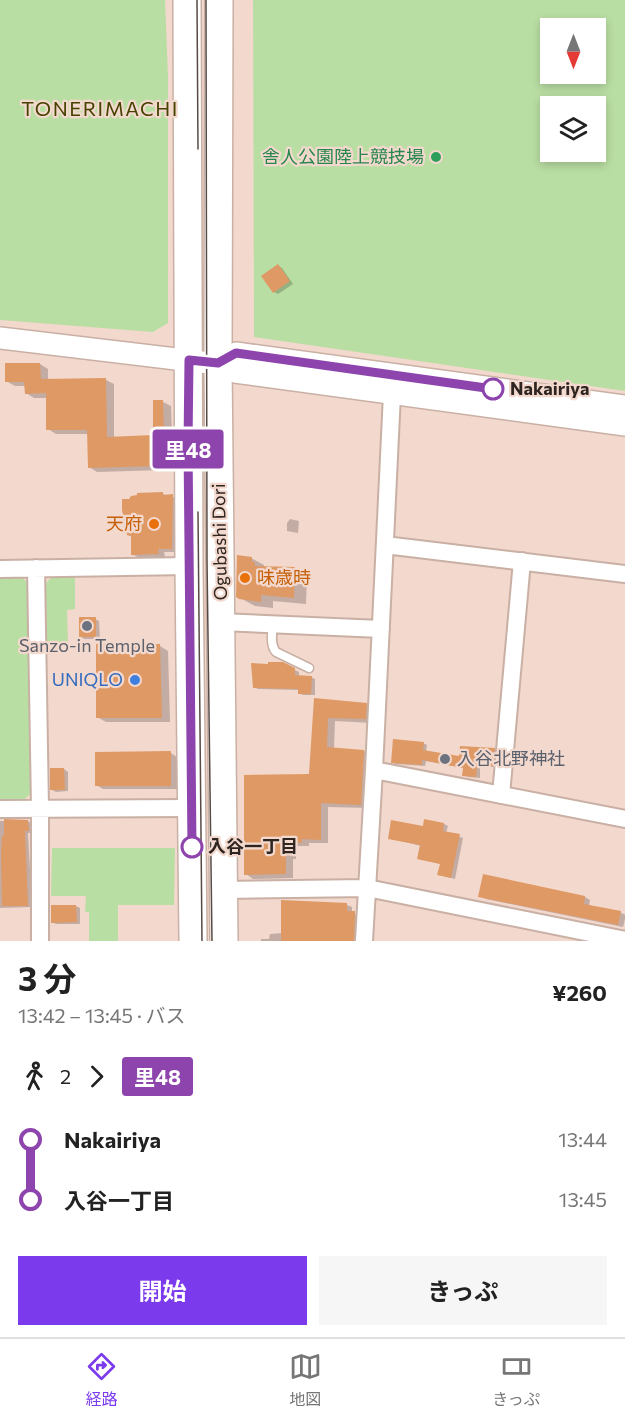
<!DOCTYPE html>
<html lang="ja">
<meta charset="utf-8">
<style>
:root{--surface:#fff;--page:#f6f6f6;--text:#222;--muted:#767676;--line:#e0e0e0;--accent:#7c3aed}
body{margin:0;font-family:Commissioner,"Noto Sans JP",sans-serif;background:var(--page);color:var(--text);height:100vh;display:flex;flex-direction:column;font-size:22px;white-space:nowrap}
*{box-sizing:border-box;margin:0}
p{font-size:20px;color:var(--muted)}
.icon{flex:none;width:33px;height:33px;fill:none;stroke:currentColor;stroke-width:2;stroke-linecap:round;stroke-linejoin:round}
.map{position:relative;height:941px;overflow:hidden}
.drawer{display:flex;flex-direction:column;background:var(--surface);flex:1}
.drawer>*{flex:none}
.badge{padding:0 12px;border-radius:4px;font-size:21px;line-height:39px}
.needle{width:39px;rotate:180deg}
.controls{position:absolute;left:540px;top:18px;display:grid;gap:12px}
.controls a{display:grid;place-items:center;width:66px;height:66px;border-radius:0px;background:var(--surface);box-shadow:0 3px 9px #0003;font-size:30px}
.map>.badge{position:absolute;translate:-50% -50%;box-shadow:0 0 0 3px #fff}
.legs{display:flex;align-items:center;gap:9px;height:66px;padding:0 18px;font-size:20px}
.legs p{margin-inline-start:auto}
.head{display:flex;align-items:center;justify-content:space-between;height:102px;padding:0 18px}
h1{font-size:33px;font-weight:700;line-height:45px}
.cta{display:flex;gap:12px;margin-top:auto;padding:12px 18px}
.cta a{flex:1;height:69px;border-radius:0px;background:var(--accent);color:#fff;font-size:24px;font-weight:700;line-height:69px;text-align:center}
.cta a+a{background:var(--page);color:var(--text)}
ul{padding:0 18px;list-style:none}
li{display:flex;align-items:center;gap:21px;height:60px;font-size:22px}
li i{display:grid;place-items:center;width:9px;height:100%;margin:0 8px;background:currentColor}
li i::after{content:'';width:15px;height:15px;margin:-8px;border:4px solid;border-radius:50%;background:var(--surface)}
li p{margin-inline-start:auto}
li:first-child i{background:linear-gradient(#0000 50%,currentColor 0)}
li:last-child i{background:linear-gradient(currentColor 50%,#0000 0)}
.dock{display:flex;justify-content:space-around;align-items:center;height:84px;border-top:2px solid var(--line);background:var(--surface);font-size:16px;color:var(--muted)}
.dock a{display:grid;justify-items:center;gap:3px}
.dock .on{color:var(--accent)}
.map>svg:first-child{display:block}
.green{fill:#b9dea3;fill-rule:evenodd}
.shadow{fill:#0003}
.building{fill:#df9964}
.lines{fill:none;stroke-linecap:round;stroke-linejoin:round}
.service-casing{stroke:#c9b0a4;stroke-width:11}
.minor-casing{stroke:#c9b0a4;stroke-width:20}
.tertiary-casing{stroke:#c9b0a4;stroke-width:24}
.primary-casing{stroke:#c9b0a4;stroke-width:30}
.service{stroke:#fff;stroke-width:8}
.minor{stroke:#fff;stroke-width:16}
.tertiary{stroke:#fff;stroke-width:21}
.primary{stroke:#fff;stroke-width:27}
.tram{stroke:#574a44;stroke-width:1.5}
.line-1-casing{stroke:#fff;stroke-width:14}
.line-1{stroke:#8e44ad;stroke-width:9}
.leisure-dot{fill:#2e9e5b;stroke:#f3d8cd;stroke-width:2}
.stop-1-dot{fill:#fff;stroke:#8e44ad;stroke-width:3}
.food-dot{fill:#e8710a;stroke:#f3d8cd;stroke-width:2}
.worship-dot{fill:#6b7280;stroke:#f3d8cd;stroke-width:2}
.shop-dot{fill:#3f7fe0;stroke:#f3d8cd;stroke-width:2}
.labels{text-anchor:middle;stroke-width:4.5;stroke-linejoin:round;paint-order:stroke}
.leisure-label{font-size:18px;fill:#27864d;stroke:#f3d8cd;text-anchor:end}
.stop-label{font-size:18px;font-weight:bold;fill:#2e2520;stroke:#f3d8cd;text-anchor:start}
.food-label{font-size:18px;fill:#c56008;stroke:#f3d8cd;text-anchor:end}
.street-label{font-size:18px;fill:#2e2520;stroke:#f3d8cd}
.worship-label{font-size:18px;fill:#5b616d;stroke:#f3d8cd}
.shop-label{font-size:18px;fill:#366cbe;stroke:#f3d8cd;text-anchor:end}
.neighbourhood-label{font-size:20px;letter-spacing:1.5px;fill:#464200;stroke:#f3d8cd}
</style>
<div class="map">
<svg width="625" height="941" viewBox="0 0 625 941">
<rect width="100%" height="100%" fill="#f3d8cd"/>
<path class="green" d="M 0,0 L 165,0 L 168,76 L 168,323 L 153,332 L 0,320 Z
M 253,0 L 625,0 L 625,391 L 254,337 ZM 550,28 L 596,28 L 596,74 L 550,74 ZM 550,106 L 596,106 L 596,152 L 550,152 Z
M 19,575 L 28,583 L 31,793 L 24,800 L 0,800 L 0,576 Z
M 54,575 L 75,575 L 75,609 L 67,610 L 68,644 L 47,644 L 46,583 Z
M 52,848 L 175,848 L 174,905 L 118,905 L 118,941 L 89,941 L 89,912 L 85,912 L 86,896 L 51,896 Z"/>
<path class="shadow" d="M 278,266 L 282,268 L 293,284 L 278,294 L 274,292 Z
M 40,364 L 48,369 L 48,380 L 106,380 L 114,384 L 114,438 L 155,437 L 163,402 L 171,406 L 172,436 L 180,441 L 181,460 L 162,460 L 163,470 L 97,472 L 89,467 L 88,434 L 56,434 L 48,429 L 47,398 L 34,398 L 26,393 L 26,386 L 15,386 L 6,381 Z
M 138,494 L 163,494 L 179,499 L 178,552 L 164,552 L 165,557 L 139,558 L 132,554 L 133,537 L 128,535 L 129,501 L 138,496 Z
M 290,519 L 299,521 L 298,533 L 287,531 L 287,523 Z
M 251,558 L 264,565 L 264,568 L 294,569 L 307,576 L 306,604 L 273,601 L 273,608 L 255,606 L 242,599 Z
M 95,619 L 99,621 L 100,639 L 84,639 L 80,636 Z
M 160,646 L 168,651 L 170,722 L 106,722 L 97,717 Z
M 282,664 L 299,672 L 299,677 L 311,677 L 315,679 L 315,695 L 303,695 L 299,693 L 299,690 L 258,689 L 254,687 Z
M 316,700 L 366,704 L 374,709 L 373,723 L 335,721 L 334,749 L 364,751 L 371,756 L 368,808 L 328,807 L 328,843 L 309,843 L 309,846 L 296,846 L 296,859 L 293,859 L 293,878 L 253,879 L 246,874 L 310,776 Z
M 423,743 L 427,745 L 426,752 L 461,757 L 494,749 L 498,751 L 497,767 L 480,767 L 480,778 L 468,777 L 464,775 L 464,768 L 426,761 L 425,766 L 396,764 L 392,762 Z
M 171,753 L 177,757 L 177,789 L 103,789 L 96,785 Z
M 64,769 L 68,772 L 68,791 L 56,792 L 52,790 Z
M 0,821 L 28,821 L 32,824 L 33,833 L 28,833 L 32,907 L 0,908 Z
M 444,824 L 448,826 L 446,833 L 463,838 L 455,879 L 439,875 L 441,864 L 419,859 L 421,846 L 389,838 Z
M 480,896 L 585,897 L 590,900 L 589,906 L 620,912 L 625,915 L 625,919 L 623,927 L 486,899 Z
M 283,901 L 347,905 L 352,907 L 352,913 L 360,916 L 358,941 L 261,941 L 261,939 L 269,939 L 270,934 L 283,933 Z
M 76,906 L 80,908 L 80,924 L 56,924 L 52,922 Z"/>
<path class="building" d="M 278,264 L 290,281 L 273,293 L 261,276 Z
M 5,363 L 40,363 L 41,379 L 106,378 L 107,437 L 153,435 L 153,400 L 163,400 L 164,435 L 173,435 L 173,456 L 155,456 L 155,466 L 88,468 L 87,430 L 46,430 L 46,393 L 25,394 L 24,382 L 5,382 Z
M 163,492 L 163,495 L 173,494 L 172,549 L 158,549 L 159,554 L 131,555 L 131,536 L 127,535 L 122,510 L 122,499 L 129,499 L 131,496 L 137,495 L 137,493 Z
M 237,555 L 252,557 L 252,562 L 255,562 L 255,566 L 295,567 L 294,598 L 261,595 L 261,602 L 239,599 L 236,597 Z
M 79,617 L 96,617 L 96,637 L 79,637 Z
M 96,644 L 160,644 L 162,718 L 96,718 Z
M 268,662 L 283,662 L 295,668 L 295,675 L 312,676 L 311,694 L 298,694 L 298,689 L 253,688 L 251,663 L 268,664 Z
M 314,698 L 367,703 L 366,719 L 328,718 L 327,747 L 364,750 L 361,805 L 321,803 L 321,840 L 302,839 L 302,843 L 289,842 L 289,856 L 286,856 L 286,874 L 244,875 L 244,775 L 309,774 Z
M 393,739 L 424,742 L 423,750 L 459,756 L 460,746 L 495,748 L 493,766 L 477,765 L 476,777 L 462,776 L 463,768 L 422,760 L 422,765 L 391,763 Z
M 171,751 L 171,786 L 95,786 L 95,752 Z
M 50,768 L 64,768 L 65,790 L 50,790 Z
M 4,819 L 28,820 L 29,831 L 25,831 L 28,906 L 2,906 L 1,854 L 2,836 L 4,835 Z
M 424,819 L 444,823 L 443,831 L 460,834 L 451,878 L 437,875 L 440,864 L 417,859 L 420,845 L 388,839 L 391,820 L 423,826 Z
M 483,874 L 585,896 L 584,904 L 621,911 L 618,925 L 478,897 Z
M 281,900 L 347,903 L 347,911 L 355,911 L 354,941 L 281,941 Z
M 51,905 L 76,905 L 77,922 L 51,923 Z"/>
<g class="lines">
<g class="service-casing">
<path id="service" d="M 273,624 C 272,633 270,645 276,652 L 309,668"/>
</g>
<g class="minor-casing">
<path id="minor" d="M 385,545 L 625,574
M 36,568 L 40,808 L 40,941
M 0,569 L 189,566
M 221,622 L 381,629
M 374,770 L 625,819
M 501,795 L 522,561
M 0,809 L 192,808
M 223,890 L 367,888 L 625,940
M 364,941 L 374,770 L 392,394"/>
</g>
<g class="tertiary-casing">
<path id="tertiary" d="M 0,338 L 218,364 L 235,372 L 625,425
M 218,364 L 236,353 L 625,406"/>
</g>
<g class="primary-casing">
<path id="primary" d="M 187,0 L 189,566 L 193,941
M 219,0 L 218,364 L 224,941"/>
</g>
<use href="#service" class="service"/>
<use href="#minor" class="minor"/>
<use href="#tertiary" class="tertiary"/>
<use href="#primary" class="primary"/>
<path class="tram" d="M 197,0 L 198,149
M 206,0 L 207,560 L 212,941
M 198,512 L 202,941"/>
</g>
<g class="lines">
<g class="line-1-casing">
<path id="line-1" d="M 192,847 L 188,445 L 189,360 L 218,363 L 236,353 L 493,389"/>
</g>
<use href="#line-1" class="line-1"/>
</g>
<circle class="leisure-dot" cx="436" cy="157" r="6"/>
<g class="stop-1-dot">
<circle cx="493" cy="389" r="10"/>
<circle cx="192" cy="847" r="10"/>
</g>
<g class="food-dot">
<circle cx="154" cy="524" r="6"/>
<circle cx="245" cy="578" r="6"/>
</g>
<g class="worship-dot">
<circle cx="87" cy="626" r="6"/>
<circle cx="445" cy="759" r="6"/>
</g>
<circle class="shop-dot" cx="135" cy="680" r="6"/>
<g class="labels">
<g class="leisure-label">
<text x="424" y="163">舎人公園陸上競技場</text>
</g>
<g class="stop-label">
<text x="510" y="395">Nakairiya</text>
<text x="208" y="853">入谷一丁目</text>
</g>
<g class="food-label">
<text x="142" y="530">天府</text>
<text x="257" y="584" text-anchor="start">味歳時</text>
</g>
<g class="street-label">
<text transform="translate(220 542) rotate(-91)" y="6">Ogubashi Dori</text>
</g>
<g class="worship-label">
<text x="87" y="652">Sanzo-in Temple</text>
<text x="457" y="765" text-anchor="start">入谷北野神社</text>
</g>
<g class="shop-label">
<text x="123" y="686">UNIQLO</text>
</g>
<g class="neighbourhood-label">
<text x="100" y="116">TONERIMACHI</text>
</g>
</g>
</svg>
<div class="controls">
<a><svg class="needle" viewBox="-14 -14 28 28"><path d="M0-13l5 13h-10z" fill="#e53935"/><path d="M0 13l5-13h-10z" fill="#767676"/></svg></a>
<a><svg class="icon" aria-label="layers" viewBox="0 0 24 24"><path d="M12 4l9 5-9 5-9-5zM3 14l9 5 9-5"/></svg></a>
</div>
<b class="badge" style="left:188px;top:449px;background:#8e44ad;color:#fff">里48</b>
</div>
<section class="drawer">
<div class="head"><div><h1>3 分</h1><p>13:42 – 13:45 · バス</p></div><b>¥260</b></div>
<div class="legs"><svg class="icon" aria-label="walk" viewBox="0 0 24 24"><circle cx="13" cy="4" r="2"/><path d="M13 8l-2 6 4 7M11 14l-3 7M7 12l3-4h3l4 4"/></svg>2<svg class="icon" aria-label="forward" viewBox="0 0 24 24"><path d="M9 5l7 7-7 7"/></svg><b class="badge" style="background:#8e44ad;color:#fff">里48</b></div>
<ul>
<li><i style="color:#8e44ad"></i><b>Nakairiya</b><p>13:44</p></li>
<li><i style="color:#8e44ad"></i><b>入谷一丁目</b><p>13:45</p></li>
</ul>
<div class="cta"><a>開始</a><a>きっぷ</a></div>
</section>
<nav class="dock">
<a class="on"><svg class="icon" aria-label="directions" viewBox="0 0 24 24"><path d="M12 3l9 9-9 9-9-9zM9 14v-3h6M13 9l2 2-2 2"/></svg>経路</a>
<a><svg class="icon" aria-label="map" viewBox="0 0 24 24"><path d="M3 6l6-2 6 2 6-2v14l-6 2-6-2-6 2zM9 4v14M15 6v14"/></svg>地図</a>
<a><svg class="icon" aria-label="tickets" viewBox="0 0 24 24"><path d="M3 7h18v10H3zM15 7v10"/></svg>きっぷ</a>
</nav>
